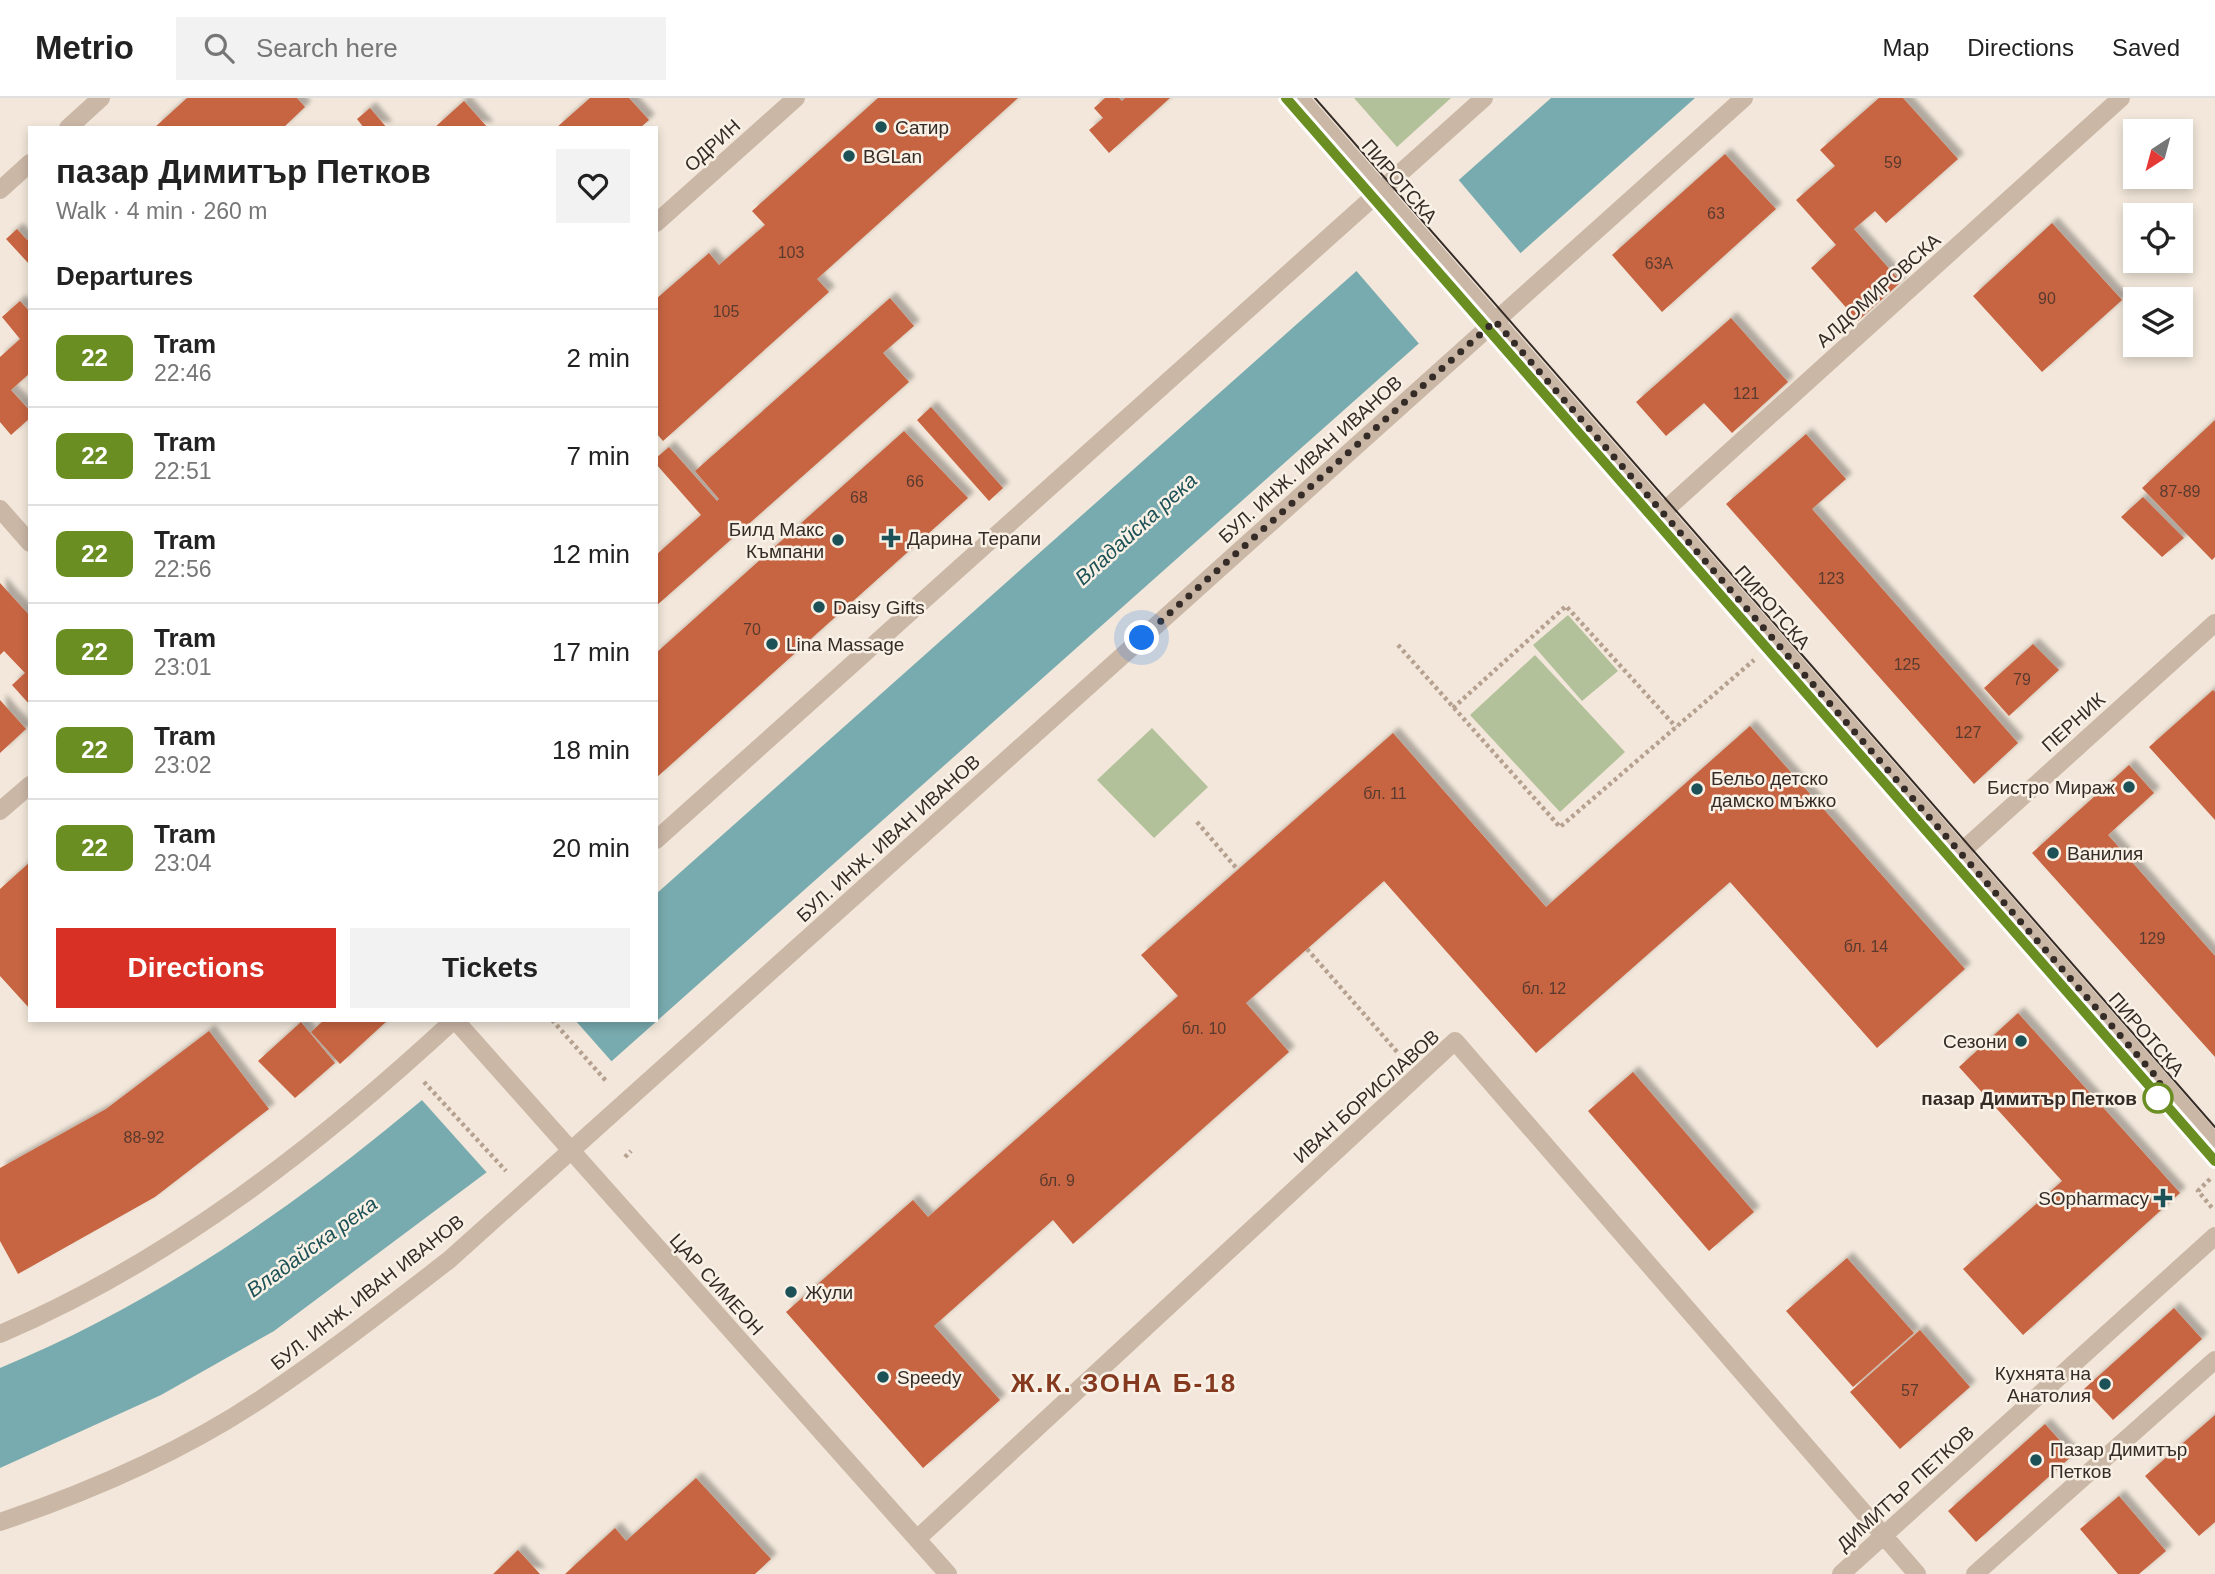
<!DOCTYPE html>
<meta charset="utf-8">
<style>
:root{--surface:#fff;--page:#f2f2f2;--text:#222;--muted:#767676;--line:#e0e0e0;--accent:#d93025}
body{margin:0;font-family:Helvetica,sans-serif;background:var(--page);color:var(--text);height:100vh;display:flex;flex-direction:column;font-size:26px;white-space:nowrap}
*{box-sizing:border-box;margin:0}
p{font-size:23px;color:var(--muted)}
.icon{flex:none;width:38px;height:38px;fill:none;stroke:currentColor;stroke-width:2;stroke-linecap:round;stroke-linejoin:round}
.map{position:relative;flex:1;overflow:hidden}
.drawer{position:absolute;left:28px;top:28px;width:630px;height:896px;display:flex;flex-direction:column;background:var(--surface);border-radius:0px;box-shadow:0 4px 10px #0003}
.drawer>*{flex:none}
.badge{padding:0 14px;border-radius:10px;font-size:24px;line-height:46px}
.needle{width:46px;rotate:216deg}
.fabs{position:absolute;left:2123px;top:21px;display:grid;gap:14px}
.fabs a{display:grid;place-items:center;width:70px;height:70px;border-radius:0px;background:var(--surface);box-shadow:0 4px 10px #0003;font-size:35px}
.you{position:absolute;width:35px;height:35px;margin:-18px;border:5px solid #fff;border-radius:50%;background:#1a73e8;box-shadow:0 0 0 10px #1a73e833}
.map>.badge{position:absolute;translate:-50% -50%;box-shadow:0 0 0 4px #fff}
h2{padding:0 28px;font-size:26px;line-height:63px}
.round{display:grid;place-items:center;flex:none;width:74px;height:74px;border-radius:0px;background:var(--page)}
.overview{display:flex;align-items:center;justify-content:space-between;height:119px;padding:0 28px}
h1{font-size:33px;font-weight:600;line-height:52px}
.action{display:flex;gap:14px;margin-top:auto;padding:14px 28px}
.action a{flex:1;height:80px;border-radius:0px;background:var(--accent);color:#fff;font-size:28px;font-weight:600;line-height:80px;text-align:center}
.action a+a{background:var(--page);color:var(--text)}
ul{padding:0;list-style:none}
li{display:flex;align-items:center;gap:21px;height:98px;padding:0 28px;border-top:2px solid var(--line)}
li div{flex:1}
li b{display:block;font-size:26px}
li em{font-style:normal}
li .badge{min-width:77px;font-weight:700;text-align:center}
header{display:flex;align-items:center;gap:42px;box-sizing:border-box;height:98px;padding:0 35px;background:var(--surface);border-bottom:2px solid var(--line)}
header strong{font-size:33px}
nav{display:flex;gap:38px;margin-inline-start:auto;font-size:24px}
.search{width:490px;height:63px;background:var(--page);display:flex;align-items:center;gap:18px;box-sizing:border-box;padding:0 24px;border-radius:0px;color:var(--muted);font-size:26px}
.map>svg:first-child{display:block}
.green{fill:#b3c19a}
.water{fill:#78abaf}
.pier{fill:#f2e7da}
.building{fill:#c76542;filter:url(#shadow)}
.lines{fill:none;stroke-linecap:round;stroke-linejoin:round}
.path{stroke:#b6a190;stroke-width:4.5;stroke-dasharray:3.5 3.5;stroke-linecap:butt}
.minor{stroke:#cab7a6;stroke-width:18}
.tram{stroke:#362c27;stroke-width:2}
.line-casing{stroke:#fff;stroke-width:16}
.line{stroke:#6b8e23;stroke-width:10}
.walk{stroke:#362c27;stroke-width:7;stroke-dasharray:0 12.6}
.poi-dot{fill:#1c5257;stroke:#f9f1e6;stroke-width:2.5}
.stop-dot{fill:#fff;stroke:#6b8e23;stroke-width:3.5}
.labels{text-anchor:middle;stroke-width:5;stroke-linejoin:round;paint-order:stroke}
.number-label{font-size:16px;fill:#5a3a2e}
.poi-label{font-size:19px;fill:#362c27;stroke:#f9f1e6;text-anchor:start}
.street-label{font-size:19px;fill:#362c27;stroke:#f9f1e6}
.stop-label{font-size:19px;font-weight:bold;fill:#362c27;stroke:#f9f1e6;text-anchor:end}
.water-label{font-size:21px;font-style:italic;fill:#1c5257;stroke:#f9f1e6}
.district-label{font-size:26px;font-weight:bold;letter-spacing:2px;fill:#853a1f;stroke:#f9f1e6}
</style>
<header>
<strong>Metrio</strong>
<div class="search"><svg class="icon" aria-label="search" viewBox="0 0 24 24"><circle cx="10" cy="10" r="6"/><path d="M15 15l6 6"/></svg>Search here</div>
<nav><a>Map</a><a>Directions</a><a>Saved</a></nav>
</header>
<div class="map">
<svg width="2215" height="1476" viewBox="0 0 2215 1476">
<defs>
<filter id="shadow"><feDropShadow dx="6" dy="-6" stdDeviation="2" flood-color="#0004"/></filter>
</defs>
<rect width="100%" height="100%" fill="#f2e7da"/>
<path class="green" d="M 1354,0 L 1451,0 L 1397,49 Z
M 1568,517 L 1618,573 L 1582,603 L 1533,547 Z
M 1535,557 L 1625,654 L 1560,714 L 1470,617 Z
M 1152,630 L 1208,689 L 1154,740 L 1097,682 Z"/>
<path class="water" d="M 1551,0 L 1695,0 L 487,1074 L 274,1233 L 161,1297 L 0,1370 L 0,1270 C 196,1189 358,1061 515,922 L 656,922 L 656,796 Z"/>
<path class="pier" d="M 1457,80 L 1523,158 L 1421,248 L 1353,169 Z
M 509,922 L 575,922 L 613,965 L 489,1077 L 421,1001 Z"/>
<path class="building" d="M 187,0 L 297,0 L 305,9 L 283,30 L 154,30 Z
M 590,0 L 629,0 L 649,22 L 640,30 L 556,30 Z
M 878,0 L 1018,0 L 817,181 L 829,194 L 663,343 L 656,335 L 656,201 L 709,155 L 719,167 L 765,127 L 752,113 Z
M 1105,0 L 1119,0 L 1122,3 L 1125,0 L 1170,0 L 1109,55 L 1089,32 L 1103,20 L 1094,10 Z
M 1879,0 L 1903,0 L 1958,61 L 1886,125 L 1875,113 L 1854,131 L 1901,184 L 1858,223 L 1811,170 L 1836,147 L 1796,102 L 1835,68 L 1820,52 Z
M 464,3 L 488,30 L 434,30 Z
M 370,10 L 387,30 L 364,30 L 357,21 Z
M 1725,56 L 1776,111 L 1662,214 L 1612,157 Z
M 2052,125 L 2122,202 L 2042,274 L 1973,198 Z
M 17,131 L 27,142 L 30,140 L 30,167 L 6,141 Z
M 890,200 L 914,228 L 883,255 L 909,284 L 656,508 L 656,457 L 701,417 L 656,366 L 656,360 L 669,349 L 717,403 L 719,401 L 695,373 Z
M 20,203 L 30,214 L 30,275 L 11,292 L 30,313 L 30,320 L 11,337 L 0,324 L 0,259 L 20,241 L 2,219 Z
M 1731,220 L 1788,284 L 1732,335 L 1704,305 L 1666,338 L 1636,304 Z
M 931,309 L 1003,390 L 989,403 L 917,322 Z
M 2215,322 L 2215,459 L 2212,462 L 2142,390 Z
M 904,333 L 968,400 L 656,680 L 656,555 Z
M 1806,336 L 1846,381 L 1812,411 L 2018,645 L 1974,686 L 1726,406 Z
M 2143,399 L 2184,440 L 2162,459 L 2121,419 Z
M 0,485 L 30,518 L 30,607 L 12,587 L 25,575 L 4,553 L 0,557 Z
M 2033,546 L 2059,572 L 2009,618 L 1984,590 Z
M 2213,592 L 2215,594 L 2215,722 L 2149,649 Z
M 0,602 L 26,631 L 0,655 Z
M 1750,628 L 1965,871 L 1877,950 L 1730,784 L 1536,955 L 1384,783 L 1246,905 L 1289,954 L 1073,1146 L 1053,1122 L 934,1228 L 1000,1302 L 923,1370 L 786,1214 L 913,1102 L 928,1119 L 1178,898 L 1141,857 L 1393,635 L 1546,809 Z
M 2129,667 L 2154,695 L 2108,737 L 2215,858 L 2215,959 L 2032,755 Z
M 30,764 L 30,911 L 0,878 L 0,791 Z
M 2018,915 L 2180,1095 L 2023,1237 L 1963,1171 L 2062,1083 L 1959,969 Z
M 324,922 L 388,922 L 340,966 L 311,934 Z
M 301,924 L 335,965 L 295,1000 L 258,963 Z
M 209,933 L 269,1011 L 155,1099 L 18,1176 L 0,1143 L 0,1070 L 106,1011 Z
M 1633,974 L 1754,1114 L 1709,1153 L 1588,1013 Z
M 1847,1160 L 1914,1235 L 1853,1289 L 1786,1213 Z
M 2174,1210 L 2202,1241 L 2113,1322 L 2084,1291 Z
M 1920,1232 L 1970,1289 L 1900,1351 L 1850,1294 Z
M 2215,1317 L 2215,1424 L 2199,1438 L 2145,1378 Z
M 2045,1326 L 2073,1357 L 1976,1444 L 1948,1413 Z
M 696,1380 L 771,1461 L 755,1476 L 565,1476 L 615,1430 L 626,1443 Z
M 2119,1398 L 2166,1453 L 2139,1476 L 2118,1476 L 2080,1431 Z
M 518,1452 L 540,1476 L 493,1476 Z"/>
<g class="lines">
<path class="path" d="M 1398,547 L 1560,729 L 1754,562
M 1453,610 L 1566,508 L 1676,629
M 1197,724 L 1238,772
M 1307,851 L 1399,956
M 552,922 L 607,984
M 424,984 L 506,1073
M 625,1059 L 631,1053
M 2210,1081 L 2198,1093 L 2213,1111"/>
<path class="minor" d="M 1300,0 L 2215,1045
M 68,30 L 101,0
M 0,92 L 30,65
M 656,125 L 796,0
M 0,411 L 30,445
M 1663,414 L 2121,0
M 0,713 L 30,687
M 656,742 L 1484,0
M 1960,755 L 2215,525
M 455,922 L 948,1476
M 0,1236 C 171,1163 319,1047 454,922
M 0,1424 C 92,1393 184,1353 264,1299 C 328,1256 388,1209 449,1162 L 1744,0
M 917,1441 L 1455,943 L 1917,1476
M 1841,1476 L 2215,1138
M 1975,1476 L 2215,1262"/>
<path class="tram" d="M 1286,0 L 2215,1063
M 1315,0 L 2215,1029"/>
</g>
<g class="lines">
<g class="line-casing">
<path id="line" d="M 1286,0 L 2215,1063"/>
</g>
<use href="#line" class="line"/>
<path class="walk" d="M 1142,540 L 1495,223 L 2160,983 L 2158,1000"/>
</g>
<g class="poi-dot">
<circle cx="881" cy="29" r="7"/>
<circle cx="849" cy="58" r="7"/>
<path d="M887.5 429.5h7v7h7v7h-7v7h-7v-7h-7v-7h7z"/>
<circle cx="838" cy="442" r="7"/>
<circle cx="819" cy="509" r="7"/>
<circle cx="772" cy="546" r="7"/>
<circle cx="2129" cy="689" r="7"/>
<circle cx="1697" cy="691" r="7"/>
<circle cx="2053" cy="755" r="7"/>
<circle cx="2021" cy="943" r="7"/>
<path d="M2159.5 1089.5h7v7h7v7h-7v7h-7v-7h-7v-7h7z"/>
<circle cx="791" cy="1194" r="7"/>
<circle cx="883" cy="1279" r="7"/>
<circle cx="2105" cy="1286" r="7"/>
<circle cx="2036" cy="1362" r="7"/>
</g>
<circle class="stop-dot" cx="2158" cy="1000" r="14"/>
<g class="labels">
<g class="number-label">
<text x="1893" y="70">59</text>
<text x="1716" y="121">63</text>
<text x="791" y="160">103</text>
<text x="1659" y="171">63A</text>
<text x="2047" y="206">90</text>
<text x="726" y="219">105</text>
<text x="1746" y="301">121</text>
<text x="915" y="389">66</text>
<text x="2180" y="399">87-89</text>
<text x="859" y="405">68</text>
<text x="1831" y="486">123</text>
<text x="752" y="537">70</text>
<text x="1907" y="572">125</text>
<text x="2022" y="587">79</text>
<text x="1968" y="640">127</text>
<text x="1385" y="701">бл. 11</text>
<text x="2152" y="846">129</text>
<text x="1866" y="854">бл. 14</text>
<text x="1544" y="896">бл. 12</text>
<text x="1204" y="936">бл. 10</text>
<text x="144" y="1045">88-92</text>
<text x="1057" y="1088">бл. 9</text>
<text x="1910" y="1298">57</text>
</g>
<g class="poi-label">
<text x="895" y="36">Сатир</text>
<text x="863" y="65">BGLan</text>
<text x="824" y="438" text-anchor="end">Билд Макс<tspan x="824" dy="22">Къмпани</tspan></text>
<text x="907" y="447">Дарина Терапи</text>
<text x="833" y="516">Daisy Gifts</text>
<text x="786" y="553">Lina Massage</text>
<text x="1711" y="687">Бельо детско<tspan x="1711" dy="22">дамско мъжко</tspan></text>
<text x="2115" y="696" text-anchor="end">Бистро Мираж</text>
<text x="2067" y="762">Ванилия</text>
<text x="2007" y="950" text-anchor="end">Сезони</text>
<text x="2149" y="1107" text-anchor="end">SOpharmacy</text>
<text x="805" y="1201">Жули</text>
<text x="2091" y="1282" text-anchor="end">Кухнята на<tspan x="2091" dy="22">Анатолия</tspan></text>
<text x="897" y="1286">Speedy</text>
<text x="2050" y="1358">Пазар Димитър<tspan x="2050" dy="22">Петков</tspan></text>
</g>
<g class="street-label">
<text transform="translate(712 47) rotate(-42)" y="7">ОДРИН</text>
<text transform="translate(1400 83) rotate(49)" y="7">ПИРОТСКА</text>
<text transform="translate(1878 192) rotate(-42)" y="7">АЛДОМИРОВСКА</text>
<text transform="translate(1310 361) rotate(-42)" y="7">БУЛ. ИНЖ. ИВАН ИВАНОВ</text>
<text transform="translate(1773 509) rotate(49)" y="7">ПИРОТСКА</text>
<text transform="translate(2073 624) rotate(-42)" y="7">ПЕРНИК</text>
<text transform="translate(888 740) rotate(-42)" y="7">БУЛ. ИНЖ. ИВАН ИВАНОВ</text>
<text transform="translate(2147 936) rotate(49)" y="7">ПИРОТСКА</text>
<text transform="translate(1366 998) rotate(-42)" y="7">ИВАН БОРИСЛАВОВ</text>
<text transform="translate(717 1186) rotate(48)" y="7">ЦАР СИМЕОН</text>
<text transform="translate(367 1194) rotate(-38)" y="7">БУЛ. ИНЖ. ИВАН ИВАНОВ</text>
<text transform="translate(1905 1390) rotate(-42)" y="7">ДИМИТЪР ПЕТКОВ</text>
</g>
<g class="stop-label">
<text x="2137" y="1007">пазар Димитър Петков</text>
</g>
<g class="water-label">
<text transform="translate(1136 431) rotate(-42)" y="7">Владайска река</text>
<text transform="translate(312 1149) rotate(-36)" y="7">Владайска река</text>
</g>
<g class="district-label">
<text x="1124" y="1294">Ж.К. ЗОНА Б-18</text>
</g>
</g>
</svg>
<div class="fabs">
<a><svg class="needle" viewBox="-14 -14 28 28"><path d="M0-13l5 13h-10z" fill="#e53935"/><path d="M0 13l5-13h-10z" fill="#767676"/></svg></a>
<a><svg class="icon" aria-label="locate" viewBox="0 0 24 24"><circle cx="12" cy="12" r="6"/><path d="M12 2v4M12 18v4M2 12h4M18 12h4"/></svg></a>
<a><svg class="icon" aria-label="layers" viewBox="0 0 24 24"><path d="M12 4l9 5-9 5-9-5zM3 14l9 5 9-5"/></svg></a>
</div>
<div class="you" style="left:1142px;top:540px"></div>
<section class="drawer">
<div class="overview"><div><h1>пазар Димитър Петков</h1><p>Walk · 4 min · 260 m</p></div><a class="round"><svg class="icon" aria-label="heart" viewBox="0 0 24 24"><path d="M12 20l-8-8c-3-5 5-10 8-4 3-6 11-1 8 4z"/></svg></a></div>
<h2>Departures</h2>
<ul>
<li><span class="badge" style="background:#6b8e23;color:#fff">22</span><div><b>Tram</b><p>22:46</p></div><em>2 min</em></li>
<li><span class="badge" style="background:#6b8e23;color:#fff">22</span><div><b>Tram</b><p>22:51</p></div><em>7 min</em></li>
<li><span class="badge" style="background:#6b8e23;color:#fff">22</span><div><b>Tram</b><p>22:56</p></div><em>12 min</em></li>
<li><span class="badge" style="background:#6b8e23;color:#fff">22</span><div><b>Tram</b><p>23:01</p></div><em>17 min</em></li>
<li><span class="badge" style="background:#6b8e23;color:#fff">22</span><div><b>Tram</b><p>23:02</p></div><em>18 min</em></li>
<li><span class="badge" style="background:#6b8e23;color:#fff">22</span><div><b>Tram</b><p>23:04</p></div><em>20 min</em></li>
</ul>
<div class="action"><a>Directions</a><a>Tickets</a></div>
</section>
</div>
